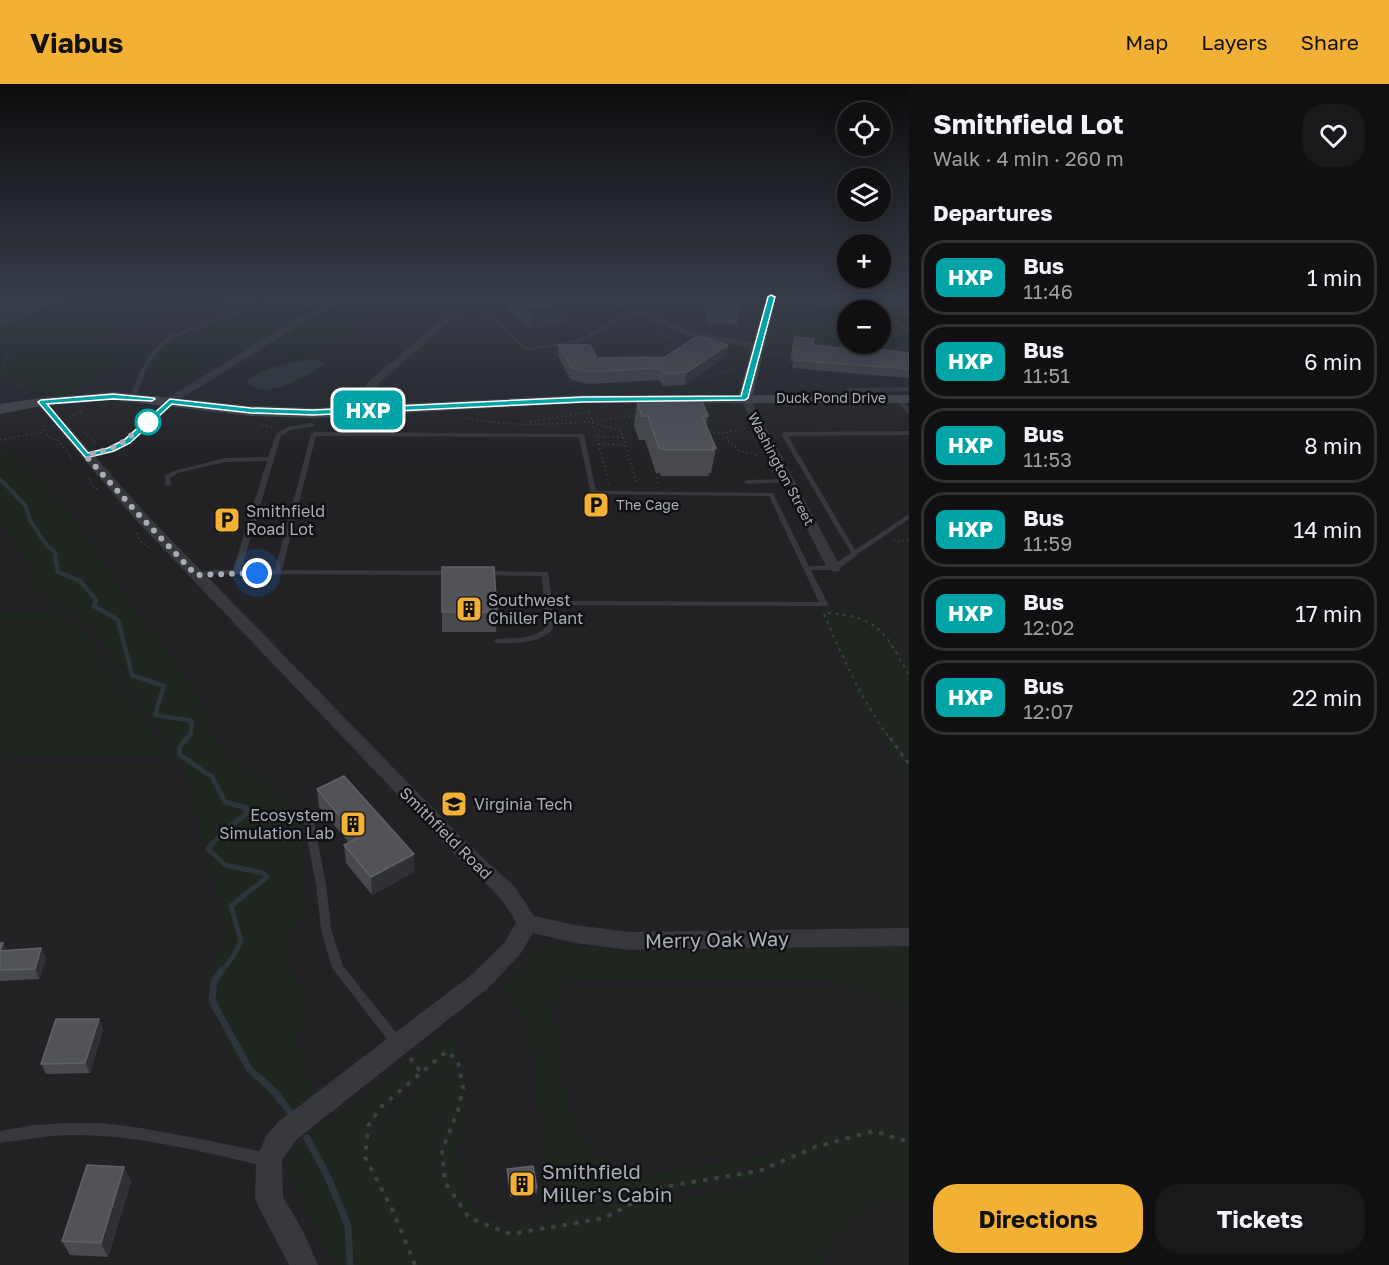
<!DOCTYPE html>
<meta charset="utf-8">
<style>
:root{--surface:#101012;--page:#19191b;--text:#f1f3f6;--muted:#9c9d9f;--line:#303032;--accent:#f2b134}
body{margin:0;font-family:"Golos Text",sans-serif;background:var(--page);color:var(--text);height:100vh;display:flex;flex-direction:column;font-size:22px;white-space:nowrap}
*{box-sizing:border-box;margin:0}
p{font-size:20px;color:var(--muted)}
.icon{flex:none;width:33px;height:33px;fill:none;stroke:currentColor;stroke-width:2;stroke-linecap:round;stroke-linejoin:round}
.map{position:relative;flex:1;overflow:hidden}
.side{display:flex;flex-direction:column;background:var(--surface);width:480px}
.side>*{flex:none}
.badge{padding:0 12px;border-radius:9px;font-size:21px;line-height:39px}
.fabs{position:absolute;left:837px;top:18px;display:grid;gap:12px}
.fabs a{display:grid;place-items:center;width:54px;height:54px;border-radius:50%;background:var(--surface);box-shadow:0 3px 15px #0003,0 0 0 2px var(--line);font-size:30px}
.you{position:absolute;width:30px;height:30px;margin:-15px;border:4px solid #fff;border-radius:50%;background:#1a73e8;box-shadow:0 0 0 9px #1a73e833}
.map>.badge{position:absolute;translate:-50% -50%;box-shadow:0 0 0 3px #fff}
h2{padding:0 24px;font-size:22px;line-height:54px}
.round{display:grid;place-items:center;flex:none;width:63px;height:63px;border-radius:24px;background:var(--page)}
.overview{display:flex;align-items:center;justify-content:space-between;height:102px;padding:0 24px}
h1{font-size:28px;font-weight:700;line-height:45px}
.cta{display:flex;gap:12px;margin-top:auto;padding:12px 24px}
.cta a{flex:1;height:69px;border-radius:24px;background:var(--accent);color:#111;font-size:24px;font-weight:700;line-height:69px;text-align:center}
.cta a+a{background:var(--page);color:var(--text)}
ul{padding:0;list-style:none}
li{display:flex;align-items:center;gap:18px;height:75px;margin:0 12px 9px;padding:0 12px;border:3px solid var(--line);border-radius:24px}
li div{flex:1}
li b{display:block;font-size:22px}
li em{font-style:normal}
li .badge{min-width:66px;font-weight:700;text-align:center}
header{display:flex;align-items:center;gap:36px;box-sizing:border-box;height:84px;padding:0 30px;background:var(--accent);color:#111}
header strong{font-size:28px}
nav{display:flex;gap:33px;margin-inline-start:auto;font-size:21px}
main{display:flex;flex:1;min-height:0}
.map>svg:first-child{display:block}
.built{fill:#222225;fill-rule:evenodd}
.green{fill:#1e261f;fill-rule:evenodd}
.water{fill:#2c353c}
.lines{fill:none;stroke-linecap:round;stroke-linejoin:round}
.stream-far4{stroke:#2c353c;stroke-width:3}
.stream-far3{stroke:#2c353c;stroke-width:4}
.stream-far2{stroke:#2c353c;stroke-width:4.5}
.stream-far1{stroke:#2c353c;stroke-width:5}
.stream{stroke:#2c353c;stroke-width:7}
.path-far3{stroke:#3d3f44;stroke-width:1.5;stroke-dasharray:1.5 3;stroke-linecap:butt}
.path-far2{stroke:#3d3f44;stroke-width:2;stroke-dasharray:3 4.5;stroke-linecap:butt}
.path-far1{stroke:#3d3f44;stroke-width:3;stroke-dasharray:4 5;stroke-linecap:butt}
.path{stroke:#3d3f44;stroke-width:4;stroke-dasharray:4.5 7;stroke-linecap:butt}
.lane{fill:#37383d;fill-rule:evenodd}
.street{fill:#37383d;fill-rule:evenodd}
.secondary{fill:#45474d;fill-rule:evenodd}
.wall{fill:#47494d}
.shaded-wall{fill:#2f3033}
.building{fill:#525359;stroke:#5f6168;stroke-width:1.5}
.line{fill:#00a4a7;stroke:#fff;stroke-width:1.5}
.walk{stroke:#a8adb8;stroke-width:6;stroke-dasharray:0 10.8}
.stop-dot{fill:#fff;stroke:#00a4a7;stroke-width:3}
.labels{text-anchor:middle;stroke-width:5;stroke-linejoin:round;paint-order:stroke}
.far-street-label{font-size:14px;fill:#a8adb8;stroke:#111113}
.far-poi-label{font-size:14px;fill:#a8adb8;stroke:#111113;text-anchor:start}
.poi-label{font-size:16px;fill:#a8adb8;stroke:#111113;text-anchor:start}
.street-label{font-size:16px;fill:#a8adb8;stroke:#111113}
.near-street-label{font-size:20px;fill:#a8adb8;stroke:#111113}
.near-poi-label{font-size:20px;fill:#a8adb8;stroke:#111113;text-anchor:start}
</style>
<header>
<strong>Viabus</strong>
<nav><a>Map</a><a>Layers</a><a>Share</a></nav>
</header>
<main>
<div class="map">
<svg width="909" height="1181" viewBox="0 0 909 1181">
<rect width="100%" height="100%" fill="#161618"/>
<path class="built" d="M 0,213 L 909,213 L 909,1181 L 0,1181 ZM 848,226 L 880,226 L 880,260 L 848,260 Z"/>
<path class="green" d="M 0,213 L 244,213 L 161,230 L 148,238 L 118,245 L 92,260 L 95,263 L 104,264 L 125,259 L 152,265 L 201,252 L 209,248 L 215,239 L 253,227 L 255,225 L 254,216 C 260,212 269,212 277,213 C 284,215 291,220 299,222 C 316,225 345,222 359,234 L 358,237 L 342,248 L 342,255 C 337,257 331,258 325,261 C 318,266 319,272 308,274 C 288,277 271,260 250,264 C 224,268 205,290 178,291 C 156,292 142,276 121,281 C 97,287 87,310 61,312 C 47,313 42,308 32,301 C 25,297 18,297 13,289 L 0,296 Z
M 782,217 L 836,226 L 834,228 L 847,230 L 848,260 L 880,260 L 881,230 L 909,230 L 909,268 L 774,253 Z
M 0,366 L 44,398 L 85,448 L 127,518 L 163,561 L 198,613 L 214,652 L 232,676 L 275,704 L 299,734 L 304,756 L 302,791 L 305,821 L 291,850 L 293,893 L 309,910 L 296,958 L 313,1010 L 286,1035 L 228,967 L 206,898 L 227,844 L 183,685 L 172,663 L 121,592 L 96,547 L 67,526 L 31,504 L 27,476 L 0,436 Z
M 55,526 L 80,545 L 89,556 L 121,607 L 172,673 L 4,672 L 0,680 L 0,529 Z
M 819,526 L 859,526 L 879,535 L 909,582 L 909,668 L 896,651 L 909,671 L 909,697 L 863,622 Z
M 543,859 L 649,869 L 909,861 L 909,925 L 882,913 L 830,896 L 563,896 L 552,927 L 569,1028 L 595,1072 L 636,1096 L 645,1091 L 768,1071 L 847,1044 L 898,1043 L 909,1049 L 909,1122 L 901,1116 L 868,1121 L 835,1153 L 819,1181 L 333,1181 L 291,1092 L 293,1067 L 328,1033 L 336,1036 L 338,1031 L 452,947 L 468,1026 L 457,1063 L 461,1095 L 471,1119 L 488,1135 L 510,1143 L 560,1133 L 539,1034 L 532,963 L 519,927 L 501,906 ZM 428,986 L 442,992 L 446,1003 L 447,1031 L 434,1068 L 436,1094 L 461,1142 L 433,1094 L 431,1065 L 443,1028 L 444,1003 L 430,991 L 398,1024 L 379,1054 L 373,1051 L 398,1010 ZM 841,1065 L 749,1102 L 678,1115 L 664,1108 L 767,1092 L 826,1068 Z"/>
<path class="water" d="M 0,213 L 62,213 C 44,228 20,233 0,244 L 0,220 L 3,217 Z
M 315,275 L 326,280 C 306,291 266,320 246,297 C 264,283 293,278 315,275 Z"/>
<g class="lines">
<path class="stream-far4" d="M 897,237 L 907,247"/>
<path class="stream-far3" d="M 0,395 L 25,421 L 31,438 L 47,462 L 55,468 L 56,472"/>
<path class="stream-far2" d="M 55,471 L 58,488 L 80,497 L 96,516 L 94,522 L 118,536 L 132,591 L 164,602 L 155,631 L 192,637 L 191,650 L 186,656"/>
<path class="stream-far1" d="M 187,654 L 179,664 L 180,671 L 212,693 L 225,718 L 247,724 L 246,730 L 221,750 L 208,765 L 225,781 L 263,789 L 267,793 L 231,822 L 241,857 L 233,873 L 221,888"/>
<path class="stream" d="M 222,886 L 214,897 L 212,917 L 250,986 L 273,1006 L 290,1028
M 307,1054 L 327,1091 L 348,1142 L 350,1181"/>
<path class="path-far3" d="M 352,222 L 385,219 L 396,213
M 495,225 L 507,222
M 564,234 L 581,247
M 574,241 L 586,244
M 784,244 L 795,246
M 776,246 C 799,236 822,234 844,248 L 819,253 L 794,248 L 799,243 L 812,241 L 812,238
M 737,247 L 734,243 L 749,244
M 880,247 L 909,246
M 834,253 L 848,255
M 775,254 L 796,257
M 813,258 L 879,266
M 880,259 L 890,251 L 884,247
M 771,264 L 783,269
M 885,266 L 909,269
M 555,269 L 574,304
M 770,269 L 786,271
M 640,273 L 668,265 L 678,259 L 649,245
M 660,274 L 668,265
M 842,289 L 843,299
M 695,295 L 739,285
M 26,310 L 24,304 L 10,299 L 2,291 C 6,251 42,232 73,213
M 589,325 L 609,400
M 72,332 L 83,326
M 467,334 C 524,345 581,340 637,331
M 530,338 L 589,328
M 262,340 L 273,344
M 597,340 L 621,347 L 637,400
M 44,341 L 47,352 L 59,357 L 73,376
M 745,344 L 727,349 L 727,356 L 740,367 L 760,372
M 84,348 L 97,360
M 709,349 L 727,349
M 599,353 L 623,353
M 0,356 L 44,348
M 599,360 L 625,361
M 656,389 L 658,400
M 89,394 L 91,401 L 100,407
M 137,449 L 140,457 L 151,464
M 894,455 L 899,458 L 909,455"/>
<path class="path-far2" d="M 828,529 C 880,533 885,549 909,591
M 824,530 C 843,574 862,617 891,656"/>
<path class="path-far1" d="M 890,654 L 909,680"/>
<path class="path" d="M 410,974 L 421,988
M 415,1181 L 393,1127 L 365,1073 L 368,1042 L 381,1023 L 447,967 L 458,977 L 463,1004 L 458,1027 L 442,1066 L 445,1098 L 469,1134 L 511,1150 L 605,1134 L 662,1103 L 759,1087 L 815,1063 L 874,1047 L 909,1058"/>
<path class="lane" d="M 282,213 L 287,213 L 174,253 C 151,270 145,287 136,313 L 133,315 L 130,313 L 141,286 L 149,272 L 155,264 L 170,251 Z
M 635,213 L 643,213 L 610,219 L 608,218 Z
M 884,213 L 888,213 L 879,226 L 875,226 Z
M 458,224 L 485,225 L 527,264 C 544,261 562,260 578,255 C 595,250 625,224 641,228 L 619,237 L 582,257 L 526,267 L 482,227 L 456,226 L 456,224 Z
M 909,303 L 909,307 L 852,308 L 854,315 L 851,317 L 848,315 L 846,306 L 849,304 Z
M 896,314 L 900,314 L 909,325 L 909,330 L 907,329 L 896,316 Z
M 168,316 L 173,317 L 129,359 L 113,366 L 88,373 L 83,372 L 109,364 L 125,357 Z
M 312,339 L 314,340 L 314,342 L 291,346 L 281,352 L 241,486 L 275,486 L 311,350 L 314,348 L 584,350 L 596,407 L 773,409 L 809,482 L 832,482 L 851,469 L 781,350 L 784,348 L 909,347 L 909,351 L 788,352 L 855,466 L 909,430 L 909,435 L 858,470 L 857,472 L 855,473 L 837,486 L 811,486 L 828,520 L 827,522 L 552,521 L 553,545 C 538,560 518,559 498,559 L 495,559 L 494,557 L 495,555 C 513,553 530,557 545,544 L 542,492 L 481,491 L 480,489 L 481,487 L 484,487 L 548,488 L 552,517 L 819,518 L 769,412 L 591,410 L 579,353 L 316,352 L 282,486 L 453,487 L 456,487 L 457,489 L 456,491 L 214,490 L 193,493 L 192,491 L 193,489 L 214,486 L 233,486 L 267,377 L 225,378 L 178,389 L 170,394 L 171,400 L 168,402 L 165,400 L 165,392 L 174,387 L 225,374 L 268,373 L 276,350 L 287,343 Z
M 787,395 L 789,396 L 789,398 L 747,400 L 744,398 L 747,396 Z
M 308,729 L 311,730 L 313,733 L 326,800 L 331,845 L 343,882 L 402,956 L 404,960 L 402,964 L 398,966 L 394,964 L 332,884 L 321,845 L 316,800 L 303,733 L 305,730 Z
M 68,1039 L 102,1039 L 135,1043 L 201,1055 L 268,1069 L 273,1071 L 275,1076 L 273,1081 L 268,1083 C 203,1068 136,1050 68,1051 C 45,1052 23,1056 0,1059 L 0,1047 L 35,1041 Z"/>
<path class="street" d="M 281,213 L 331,218 L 343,213 L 353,213 L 304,238 L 174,319 L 166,319 L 166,315 L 298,234 L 322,223 L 305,223 Z
M 469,213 L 478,213 L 377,301 L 372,326 L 370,328 L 362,328 L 364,305 L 369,297 Z
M 579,213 C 619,209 656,235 693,247 C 713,253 736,255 757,259 L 762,262 L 757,265 L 689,252 L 615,222 Z
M 767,213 L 786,213 L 857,223 L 862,226 L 848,227 L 771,216 Z
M 879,226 L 909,226 L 909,232 L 880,232 Z
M 745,311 L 750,314 L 841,484 L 839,487 L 834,488 L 827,484 L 740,314 Z
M 41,315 L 45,316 L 145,429 L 469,761 L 515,803 L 534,832 L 575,841 L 630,848 L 909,844 L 909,862 L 630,866 L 575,859 L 533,849 L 519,872 L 487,905 L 296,1056 L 282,1076 L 283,1113 L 303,1147 L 318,1181 L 289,1181 L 255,1116 L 256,1076 L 266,1052 L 278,1038 L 471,891 L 504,859 L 516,839 C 503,811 477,792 455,771 L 135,435 L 37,320 L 37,316 Z"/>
<path class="secondary" d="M 765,213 L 777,213 L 753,311 L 909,311 L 909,319 L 583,319 L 313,334 L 251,332 L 113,316 L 41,322 L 0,330 L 0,320 L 41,314 L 113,308 L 251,322 L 313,324 L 583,311 L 739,311 Z"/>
</g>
<path class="wall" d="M 506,213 L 558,213 L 564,240 L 530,244 L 506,225 Z
M 666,213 L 738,213 L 740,224 L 737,241 L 706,240 L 704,215 Z
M 799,213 L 882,213 L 869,226 L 857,221 Z
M 909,213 L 909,224 L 884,222 L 885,218 Z
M 795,253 L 813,261 L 876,268 L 877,265 L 909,269 L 909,294 L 792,284 L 793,277 L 790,277 Z
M 558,261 L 597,274 L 665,273 L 728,261 L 726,273 L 685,301 L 663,302 L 659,296 L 588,300 L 571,296 L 558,272 Z
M 637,317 L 708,332 L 706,342 L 716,364 L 711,389 L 709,389 L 709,392 L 661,392 L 660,389 L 656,389 L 645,356 L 639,356 L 634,342 Z
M 442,528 L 497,528 L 496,548 L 442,548 Z
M 317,705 L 414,770 L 414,788 L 372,811 L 346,779 L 344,761 L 349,759 L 319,723 Z
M 0,859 L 3,859 L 7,866 L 41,864 L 46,875 L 39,895 L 0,897 Z
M 99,935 L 103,945 L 90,989 L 46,990 L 41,980 Z
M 124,1083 L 131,1098 L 108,1173 L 70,1171 L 62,1157 Z
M 507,1085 L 537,1104 L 537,1109 L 510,1113 L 507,1090 Z"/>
<path class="shaded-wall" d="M 879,213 L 882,213 L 869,226 L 870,222 Z
M 566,219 L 564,240 L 530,244 L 531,223 Z
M 728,261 L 726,273 L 685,301 L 687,288 Z
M 414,770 L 414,788 L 372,811 L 371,793 Z
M 3,859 L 8,870 L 0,867 Z
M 41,864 L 46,875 L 39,895 L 35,885 Z
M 99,935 L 103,945 L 90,989 L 85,979 Z
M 124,1083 L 131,1098 L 108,1173 L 101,1159 Z"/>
<path class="building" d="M 518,213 L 558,213 L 566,219 L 531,223 Z
M 707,213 L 738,213 L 740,224 L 708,223 Z
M 833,213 L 879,213 L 870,222 L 858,216 Z
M 889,213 L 909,213 L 909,219 L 885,218 Z
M 696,253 L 704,253 L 728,261 L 687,288 L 665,290 L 661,284 L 589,288 L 572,284 L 558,261 L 590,261 L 597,274 L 665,273 Z
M 795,253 L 814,255 L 813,261 L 877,268 L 877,265 L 909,269 L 909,285 L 794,276 L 795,270 L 792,269 Z
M 637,317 L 702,317 L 708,332 L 702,332 L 716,364 L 712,364 L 713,366 L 664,366 L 663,364 L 659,364 L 648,332 L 642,332 Z
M 442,483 L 494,483 L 497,528 L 442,528 Z
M 344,692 L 414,770 L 371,793 L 344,761 L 358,754 L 317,705 Z
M 0,859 L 3,859 L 0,867 L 41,864 L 35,885 L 0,886 Z
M 56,935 L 99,935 L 85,979 L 41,980 Z
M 87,1081 L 124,1083 L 101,1159 L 62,1157 Z
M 533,1082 L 537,1104 L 511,1108 L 507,1085 Z"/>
<linearGradient id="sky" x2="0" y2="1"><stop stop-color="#0c0c0d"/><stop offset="0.56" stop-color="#363c48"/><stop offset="1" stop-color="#363c48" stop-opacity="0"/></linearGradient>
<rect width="909" height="378" fill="url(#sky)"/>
<path class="line" d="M 771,211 L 775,213 L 748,314 L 745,316 L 583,318 L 313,331 L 251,329 L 172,320 L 130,359 L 114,367 L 86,374 L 38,318 L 41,316 L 113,310 L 154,314 L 155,315 L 152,317 L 113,315 L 47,320 L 88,369 L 108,364 L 124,356 L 170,315 L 251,324 L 313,326 L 583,313 L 741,312 L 768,213 Z"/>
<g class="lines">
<path class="walk" d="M 148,338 L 118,362 L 86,372 L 140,432 L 196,491 L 257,489"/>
</g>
<defs>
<g id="parking-square" transform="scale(1.35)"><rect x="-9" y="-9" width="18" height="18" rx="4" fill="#f2b134" stroke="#111113"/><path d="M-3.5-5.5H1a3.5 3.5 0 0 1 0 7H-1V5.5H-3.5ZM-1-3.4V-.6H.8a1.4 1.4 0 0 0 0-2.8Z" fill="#111"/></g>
<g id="building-square" transform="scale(1.35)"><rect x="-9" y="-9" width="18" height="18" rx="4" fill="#f2b134" stroke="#111113"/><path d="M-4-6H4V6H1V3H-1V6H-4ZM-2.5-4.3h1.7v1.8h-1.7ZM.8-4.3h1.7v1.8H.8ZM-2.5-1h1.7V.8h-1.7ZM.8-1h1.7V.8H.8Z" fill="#111"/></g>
<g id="university-square" transform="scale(1.35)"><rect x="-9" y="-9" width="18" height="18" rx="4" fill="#f2b134" stroke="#111113"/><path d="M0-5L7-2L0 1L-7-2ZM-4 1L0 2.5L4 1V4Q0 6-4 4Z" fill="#111"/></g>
</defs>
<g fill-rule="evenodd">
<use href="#parking-square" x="596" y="421"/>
<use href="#parking-square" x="227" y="436"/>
<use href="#building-square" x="469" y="525"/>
<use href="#university-square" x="454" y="720"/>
<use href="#building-square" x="353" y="740"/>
<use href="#building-square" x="522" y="1100"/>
</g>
<circle class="stop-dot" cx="148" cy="338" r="12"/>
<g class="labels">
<g class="far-street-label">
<text x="831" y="319">Duck Pond Drive</text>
<text transform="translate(781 385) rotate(62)" y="5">Washington Street</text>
</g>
<g class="far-poi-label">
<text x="616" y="426">The Cage</text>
</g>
<g class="poi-label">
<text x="246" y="433">Smithfield<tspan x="246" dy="18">Road Lot</tspan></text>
<text x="488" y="522">Southwest<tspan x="488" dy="18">Chiller Plant</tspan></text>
<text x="474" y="726">Virginia Tech</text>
<text x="334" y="737" text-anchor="end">Ecosystem<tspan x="334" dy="18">Simulation Lab</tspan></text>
</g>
<g class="street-label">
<text transform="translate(446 749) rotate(45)" y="6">Smithfield Road</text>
</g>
<g class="near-street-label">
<text transform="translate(717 856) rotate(-1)" y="7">Merry Oak Way</text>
</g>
<g class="near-poi-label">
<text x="542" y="1095">Smithfield<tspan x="542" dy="23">Miller's Cabin</tspan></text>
</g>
</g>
</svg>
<div class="fabs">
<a><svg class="icon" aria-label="locate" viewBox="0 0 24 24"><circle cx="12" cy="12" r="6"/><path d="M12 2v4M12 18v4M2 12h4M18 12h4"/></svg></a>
<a><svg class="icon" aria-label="layers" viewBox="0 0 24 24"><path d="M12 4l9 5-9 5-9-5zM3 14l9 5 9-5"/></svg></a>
<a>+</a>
<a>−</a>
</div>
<div class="you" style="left:257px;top:489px"></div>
<b class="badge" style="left:368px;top:326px;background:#00a4a7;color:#fff">HXP</b>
</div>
<section class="side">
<div class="overview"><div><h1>Smithfield Lot</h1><p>Walk · 4 min · 260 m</p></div><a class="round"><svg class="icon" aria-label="heart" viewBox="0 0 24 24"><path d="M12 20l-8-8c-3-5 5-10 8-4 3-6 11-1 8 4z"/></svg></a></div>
<h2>Departures</h2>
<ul>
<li><span class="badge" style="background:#00a4a7;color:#fff">HXP</span><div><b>Bus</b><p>11:46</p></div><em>1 min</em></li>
<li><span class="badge" style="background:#00a4a7;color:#fff">HXP</span><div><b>Bus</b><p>11:51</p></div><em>6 min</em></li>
<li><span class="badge" style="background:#00a4a7;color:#fff">HXP</span><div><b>Bus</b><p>11:53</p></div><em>8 min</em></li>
<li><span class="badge" style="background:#00a4a7;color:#fff">HXP</span><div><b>Bus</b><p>11:59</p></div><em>14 min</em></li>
<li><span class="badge" style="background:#00a4a7;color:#fff">HXP</span><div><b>Bus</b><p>12:02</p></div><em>17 min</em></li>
<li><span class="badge" style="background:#00a4a7;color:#fff">HXP</span><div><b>Bus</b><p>12:07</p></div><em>22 min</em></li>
</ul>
<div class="cta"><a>Directions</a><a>Tickets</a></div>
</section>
</main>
